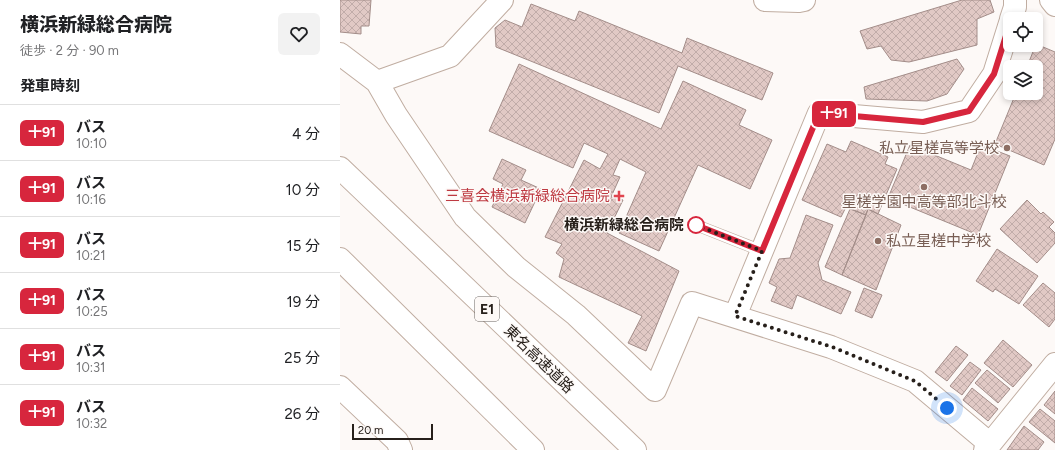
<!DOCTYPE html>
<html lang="ja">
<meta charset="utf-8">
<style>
:root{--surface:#fff;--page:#f2f2f2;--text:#202124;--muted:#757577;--line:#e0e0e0}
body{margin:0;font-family:Figtree,"Noto Sans JP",sans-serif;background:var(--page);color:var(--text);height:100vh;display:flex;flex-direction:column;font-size:15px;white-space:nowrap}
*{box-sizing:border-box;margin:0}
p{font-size:13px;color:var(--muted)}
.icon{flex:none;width:22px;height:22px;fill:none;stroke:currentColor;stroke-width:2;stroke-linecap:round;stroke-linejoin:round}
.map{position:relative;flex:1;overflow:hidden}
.details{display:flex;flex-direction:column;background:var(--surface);width:340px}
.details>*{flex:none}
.badge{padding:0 8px;border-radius:6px;font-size:14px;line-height:26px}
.tools{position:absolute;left:663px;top:12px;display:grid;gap:8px}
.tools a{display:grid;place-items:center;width:40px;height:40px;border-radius:6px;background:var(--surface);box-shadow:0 2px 6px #0003;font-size:20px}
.scale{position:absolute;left:12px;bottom:10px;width:81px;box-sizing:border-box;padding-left:4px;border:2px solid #27201b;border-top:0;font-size:11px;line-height:14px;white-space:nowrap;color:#27201b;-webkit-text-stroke:3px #fdf9f7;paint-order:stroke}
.you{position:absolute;width:20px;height:20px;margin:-10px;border:3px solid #fff;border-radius:50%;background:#1a73e8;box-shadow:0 0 0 6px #1a73e833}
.map>.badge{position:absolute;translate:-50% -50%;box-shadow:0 0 0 2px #fff}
h2{padding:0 20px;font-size:15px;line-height:36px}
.round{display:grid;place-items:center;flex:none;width:42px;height:42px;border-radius:6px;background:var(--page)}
.summary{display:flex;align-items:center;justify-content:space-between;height:68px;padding:0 20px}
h1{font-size:19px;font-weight:800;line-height:30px}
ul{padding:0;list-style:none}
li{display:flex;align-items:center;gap:12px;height:56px;padding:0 20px;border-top:1px solid var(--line)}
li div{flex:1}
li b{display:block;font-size:15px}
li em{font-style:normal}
li .badge{min-width:44px;font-weight:700;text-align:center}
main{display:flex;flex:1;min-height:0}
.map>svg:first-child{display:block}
.building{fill:url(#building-cross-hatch);stroke:#a38d89}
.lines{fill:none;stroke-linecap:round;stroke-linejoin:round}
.service-casing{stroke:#c0ada1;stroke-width:12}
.minor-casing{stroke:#c0ada1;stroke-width:24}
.motorway-casing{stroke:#c0ada1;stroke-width:24}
.service{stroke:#fff;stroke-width:11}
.minor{stroke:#fff;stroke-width:22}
.motorway{stroke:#fff;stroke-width:22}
.line-casing{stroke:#fff;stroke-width:9}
.line{stroke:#d7263d;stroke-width:6}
.walk{stroke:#27201b;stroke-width:4;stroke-dasharray:0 7.2}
.education-dot{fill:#8d6e63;stroke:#fdf9f7;stroke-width:1.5}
.health-dot{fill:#e0444e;stroke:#fdf9f7;stroke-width:1.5}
.stop-dot{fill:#fff;stroke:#d7263d;stroke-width:2}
.labels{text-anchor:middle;stroke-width:3;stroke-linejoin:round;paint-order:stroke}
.shield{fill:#fdf9f7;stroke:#67615d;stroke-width:1}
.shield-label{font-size:14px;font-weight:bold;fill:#27201b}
.education-label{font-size:15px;fill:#785e54;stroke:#fdf9f7;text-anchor:end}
.health-label{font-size:15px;fill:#be3a42;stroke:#fdf9f7;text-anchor:end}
.stop-label{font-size:15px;font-weight:bold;fill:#27201b;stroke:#fdf9f7;text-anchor:end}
.street-label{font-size:15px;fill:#27201b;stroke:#fdf9f7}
</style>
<main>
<section class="details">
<div class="summary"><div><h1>横浜新緑総合病院</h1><p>徒歩 · 2 分 · 90 m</p></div><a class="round"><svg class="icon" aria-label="heart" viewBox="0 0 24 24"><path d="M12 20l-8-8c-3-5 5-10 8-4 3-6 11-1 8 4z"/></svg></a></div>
<h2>発車時刻</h2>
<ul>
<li><span class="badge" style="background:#d7263d;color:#fff">十91</span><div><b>バス</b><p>10:10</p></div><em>4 分</em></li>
<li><span class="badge" style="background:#d7263d;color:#fff">十91</span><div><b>バス</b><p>10:16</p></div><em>10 分</em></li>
<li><span class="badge" style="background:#d7263d;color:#fff">十91</span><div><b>バス</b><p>10:21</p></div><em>15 分</em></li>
<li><span class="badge" style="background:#d7263d;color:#fff">十91</span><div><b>バス</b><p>10:25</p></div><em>19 分</em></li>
<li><span class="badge" style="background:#d7263d;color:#fff">十91</span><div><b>バス</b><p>10:31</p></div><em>25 分</em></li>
<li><span class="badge" style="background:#d7263d;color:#fff">十91</span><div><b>バス</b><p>10:32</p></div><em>26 分</em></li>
</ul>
</section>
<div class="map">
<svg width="715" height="450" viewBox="0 0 715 450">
<defs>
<pattern id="building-cross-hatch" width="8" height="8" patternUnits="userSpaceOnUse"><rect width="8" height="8" fill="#e1c9c5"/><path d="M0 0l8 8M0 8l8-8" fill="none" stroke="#c1aca9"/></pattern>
</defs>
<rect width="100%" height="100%" fill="#fdf9f7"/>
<path class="building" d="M 0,0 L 31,0 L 29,26 L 21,26 L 21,34 L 0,32 Z
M 622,0 L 650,0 L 654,12 L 637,19 L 637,45 L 569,62 L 551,60 L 541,46 L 527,49 L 520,31 Z
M 191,4 L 235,21 L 239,11 L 342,53 L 347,38 L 433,73 L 422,100 L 338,66 L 319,113 L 156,47 L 155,28 L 165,20 L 182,27 Z
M 696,44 L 715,52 L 715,139 L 704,165 L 655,144 L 676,93 L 696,93 L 696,67 L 687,67 Z
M 617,59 L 624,69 L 607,94 L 587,101 L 526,99 L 524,87 Z
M 179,64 L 321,129 L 343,81 L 406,110 L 399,125 L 432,140 L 410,189 L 358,165 L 319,251 L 279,233 L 306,172 L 280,159 L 273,175 L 280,177 L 271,197 L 283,200 L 267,233 L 339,271 L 306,351 L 288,343 L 302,316 L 219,277 L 224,259 L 216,253 L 222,244 L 205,237 L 244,160 L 260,169 L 268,154 L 244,143 L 233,168 L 149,131 Z
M 511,141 L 548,157 L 545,164 L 557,169 L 538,214 L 528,209 L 526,215 L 506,207 L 501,217 L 462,200 L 487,144 L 506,152 Z
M 570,145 L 631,170 L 641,145 L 670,156 L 638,235 L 548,198 Z
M 162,159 L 186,170 L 181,180 L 201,189 L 185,223 L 152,207 L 163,184 L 153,179 Z
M 687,200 L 701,214 L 703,212 L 714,222 L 709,227 L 715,233 L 715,243 L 697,263 L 660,229 Z
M 510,209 L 526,215 L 502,275 L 485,267 Z
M 528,209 L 561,225 L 536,290 L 502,275 Z
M 466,215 L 493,225 L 478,263 L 482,280 L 511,292 L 501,314 L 457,295 L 452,309 L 431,301 L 437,287 L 429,283 L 439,259 L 450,258 Z
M 657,249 L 698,276 L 679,304 L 655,289 L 653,292 L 636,281 Z
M 703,283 L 715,293 L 715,319 L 709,327 L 683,305 Z
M 524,288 L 542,295 L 532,318 L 515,311 Z
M 663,340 L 692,365 L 673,387 L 644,363 Z
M 616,346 L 628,355 L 607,381 L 595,372 Z
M 630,362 L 641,370 L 622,395 L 610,386 Z
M 647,370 L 670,389 L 658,403 L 635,383 Z
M 632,388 L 658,409 L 648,421 L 623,400 Z
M 715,391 L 715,414 L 704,405 Z
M 700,409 L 715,421 L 715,443 L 689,422 Z
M 684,426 L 704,442 L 698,450 L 667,450 Z"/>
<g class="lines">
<g class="service-casing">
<path id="service" d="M 356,225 L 422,251"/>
</g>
<g class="minor-casing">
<path id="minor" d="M 425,0 L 459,1 L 464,0
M 711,0 L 715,5
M 671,19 L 675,7 L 675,0
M 0,54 L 37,82 L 56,115 L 125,217 L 176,267 L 236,315 L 315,390 L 352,303 L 491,347 L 575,381 L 650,444 L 645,450
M 37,82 L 110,56 L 162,0
M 395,316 L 479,113 L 583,122 L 629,111 L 654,74 L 670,23
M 0,387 L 57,441 L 61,450
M 650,444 L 715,364"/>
</g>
<g class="motorway-casing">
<path id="motorway" d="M 0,168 L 295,450
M 0,259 L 193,450"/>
</g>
<use href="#service" class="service"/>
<use href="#minor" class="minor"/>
<use href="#motorway" class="motorway"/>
</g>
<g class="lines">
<g class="line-casing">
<path id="line" d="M 356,225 L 422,251 L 479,113 L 583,122 L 629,111 L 654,74 L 670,23"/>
</g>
<use href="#line" class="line"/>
<path class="walk" d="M 356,225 L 422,251 L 395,316 L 492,347 L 575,381 L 607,408"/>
</g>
<g class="education-dot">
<circle cx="667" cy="148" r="4"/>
<circle cx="584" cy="187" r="4"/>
<circle cx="538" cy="241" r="4"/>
</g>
<path class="health-dot" d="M277 190h4v4h4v4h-4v4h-4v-4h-4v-4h4z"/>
<circle class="stop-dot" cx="356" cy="225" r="8"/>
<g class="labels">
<rect class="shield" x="135" y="297" width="24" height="24" rx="3"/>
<g class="shield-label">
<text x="147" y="314">E1</text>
</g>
<g class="education-label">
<text x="659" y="153">私立星槎高等学校</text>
<text x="584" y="207" text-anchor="middle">星槎学園中高等部北斗校</text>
<text x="546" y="246" text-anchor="start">私立星槎中学校</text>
</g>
<g class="health-label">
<text x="270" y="201">三喜会横浜新緑総合病院</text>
</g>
<g class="stop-label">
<text x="344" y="230">横浜新緑総合病院</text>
</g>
<g class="street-label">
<text transform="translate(199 359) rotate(44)" y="5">東名高速道路</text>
</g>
</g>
</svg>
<div class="tools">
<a><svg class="icon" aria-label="locate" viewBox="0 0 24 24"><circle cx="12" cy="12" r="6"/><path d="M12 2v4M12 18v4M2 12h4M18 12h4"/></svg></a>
<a><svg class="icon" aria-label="layers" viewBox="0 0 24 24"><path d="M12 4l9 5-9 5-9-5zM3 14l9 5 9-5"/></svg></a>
</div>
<div class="scale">20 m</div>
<div class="you" style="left:607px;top:408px"></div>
<b class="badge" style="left:494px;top:114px;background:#d7263d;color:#fff">十91</b>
</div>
</main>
